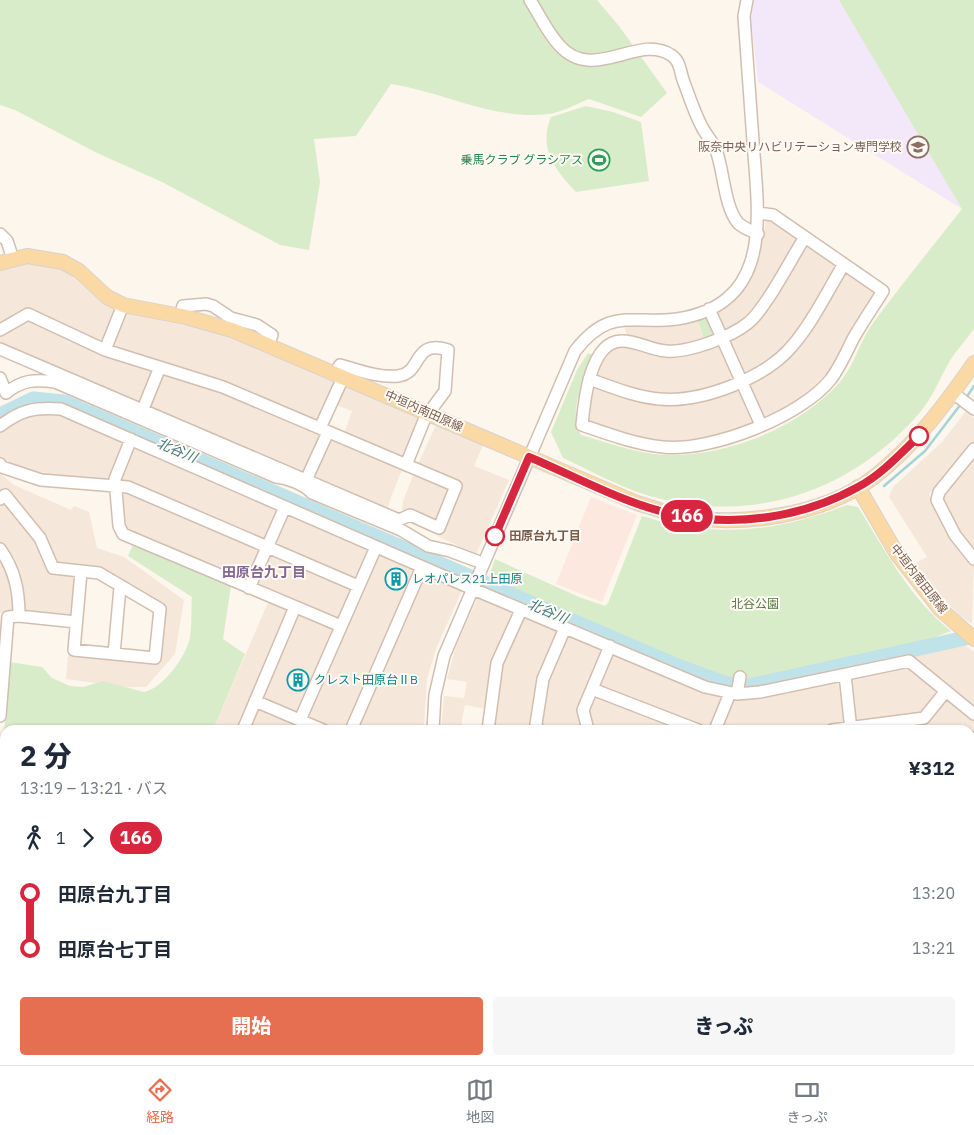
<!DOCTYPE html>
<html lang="ja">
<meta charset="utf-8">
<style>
:root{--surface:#fff;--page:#f6f6f7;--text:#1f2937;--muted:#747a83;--line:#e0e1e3;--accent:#e76f51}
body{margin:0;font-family:"IBM Plex Sans","Noto Sans JP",sans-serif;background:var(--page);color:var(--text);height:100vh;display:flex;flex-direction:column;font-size:19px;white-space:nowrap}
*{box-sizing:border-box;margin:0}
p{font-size:16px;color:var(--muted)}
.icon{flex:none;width:28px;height:28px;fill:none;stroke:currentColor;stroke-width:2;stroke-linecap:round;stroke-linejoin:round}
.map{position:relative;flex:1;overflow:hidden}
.sheet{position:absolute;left:0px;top:725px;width:975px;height:340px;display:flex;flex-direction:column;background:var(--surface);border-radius:15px 15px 0 0;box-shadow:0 1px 4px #0004}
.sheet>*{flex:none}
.badge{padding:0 10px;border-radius:16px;font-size:18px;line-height:32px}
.map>.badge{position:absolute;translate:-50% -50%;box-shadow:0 0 0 2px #fff}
.legs{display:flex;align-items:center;gap:8px;height:55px;padding:0 20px;font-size:16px}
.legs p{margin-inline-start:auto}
.head{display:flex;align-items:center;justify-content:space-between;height:85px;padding:0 20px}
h1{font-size:28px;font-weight:800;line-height:38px}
.action{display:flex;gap:10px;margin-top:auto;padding:10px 20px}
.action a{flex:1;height:58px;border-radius:5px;background:var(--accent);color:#fff;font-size:20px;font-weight:800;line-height:58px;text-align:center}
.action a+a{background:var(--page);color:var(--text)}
ul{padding:0 20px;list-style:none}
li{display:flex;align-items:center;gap:18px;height:55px;font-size:19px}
li i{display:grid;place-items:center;width:8px;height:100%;margin:0 6px;background:currentColor}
li i::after{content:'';width:12px;height:12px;margin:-6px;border:4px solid;border-radius:50%;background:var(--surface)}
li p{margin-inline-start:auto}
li:first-child i{background:linear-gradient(#0000 50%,currentColor 0)}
li:last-child i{background:linear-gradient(currentColor 50%,#0000 0)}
.tab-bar{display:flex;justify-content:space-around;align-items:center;height:70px;border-top:1px solid var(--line);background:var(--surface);font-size:14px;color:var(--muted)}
.tab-bar a{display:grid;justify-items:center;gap:2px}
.tab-bar .on{color:var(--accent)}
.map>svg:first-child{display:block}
.residential{fill:#f5e8da}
.commercial{fill:#fde8e0}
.education{fill:#f3e8fa}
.green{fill:#d8ecc9}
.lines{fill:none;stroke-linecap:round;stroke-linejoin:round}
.stream{stroke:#a5d3da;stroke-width:2.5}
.river{stroke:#bfe3e8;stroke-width:15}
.minor-casing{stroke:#d1beb0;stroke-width:14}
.major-casing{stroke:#dad1cd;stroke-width:16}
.minor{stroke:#fff;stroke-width:11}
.major{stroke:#fbd9a5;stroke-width:14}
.line-1-casing{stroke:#fff;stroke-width:11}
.line-1{stroke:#d7263d;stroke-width:8}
.stop-1-dot{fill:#fff;stroke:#d7263d;stroke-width:2.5}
.labels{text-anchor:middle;stroke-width:4;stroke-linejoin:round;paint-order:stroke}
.education-label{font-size:12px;fill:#785e54;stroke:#fffaf3;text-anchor:end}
.leisure-label{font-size:12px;fill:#27864d;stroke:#fffaf3;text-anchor:end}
.street-label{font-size:12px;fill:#7a5c4d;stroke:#fffaf3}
.stop-label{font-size:12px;font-weight:bold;fill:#7a5c4d;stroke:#fffaf3;text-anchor:start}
.culture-label{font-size:12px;fill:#0d838f;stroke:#fffaf3;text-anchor:start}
.park-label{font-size:12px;fill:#537a41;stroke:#fffaf3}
.water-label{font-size:14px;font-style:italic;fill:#437c86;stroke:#fffaf3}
.neighbourhood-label{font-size:14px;font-weight:bold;fill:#846695;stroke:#fffaf3}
</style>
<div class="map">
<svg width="974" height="1065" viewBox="0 0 974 1065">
<rect width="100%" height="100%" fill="#fdf6ec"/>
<path class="residential" d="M 766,220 L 774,220 L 798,236 L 799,240 L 753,312 L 743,321 L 724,330 L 714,314 L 745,285 L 754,271 L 760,256 Z
M 805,244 L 809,244 L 838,264 L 838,267 L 788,344 L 764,365 L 742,373 L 728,341 Z
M 29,263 L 55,266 L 65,270 L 102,303 L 117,309 L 105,341 L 100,343 L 25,308 L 0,323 L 0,271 L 8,267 Z
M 848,271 L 876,291 L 876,294 L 835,365 L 803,398 L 765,418 L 761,416 L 747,385 L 770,370 L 845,272 Z
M 124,312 L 190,324 L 229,336 L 337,381 L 321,421 L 316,423 L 113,348 L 111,344 Z
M 24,318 L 152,368 L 154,373 L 142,401 L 138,403 L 0,347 L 0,332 Z
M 698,321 L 704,339 L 689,344 L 667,347 L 628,338 L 624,327 L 634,325 L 667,326 Z
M 623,345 L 653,354 L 665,355 L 720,345 L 735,376 L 733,380 L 679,395 L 640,392 L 596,377 L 596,367 L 605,353 Z
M 161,374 L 222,389 L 322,435 L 306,473 L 302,474 L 150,409 L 148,404 Z
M 342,384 L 422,419 L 406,456 L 401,458 L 344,433 L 352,411 L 333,404 Z
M 594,385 L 634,398 L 740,388 L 755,420 L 754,424 L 708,440 L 659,443 L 633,438 L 588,422 L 591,387 Z
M 966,411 L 974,418 L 974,442 L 929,494 L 946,527 L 974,564 L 972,624 L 959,615 L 931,586 L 917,567 L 916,563 L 927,557 L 889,497 L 893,487 L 942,442 Z
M 59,412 L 126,441 L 112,477 L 108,480 L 41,476 L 0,459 L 0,430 L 21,416 Z
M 436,425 L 483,445 L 474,466 L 509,480 L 475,557 L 455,549 L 457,545 L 437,536 L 460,484 L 417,466 Z
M 329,438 L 403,467 L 390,500 L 388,510 L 314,479 L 313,475 Z
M 131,445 L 278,510 L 267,538 L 262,540 L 125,481 L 120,481 Z
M 974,456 L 974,552 L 962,539 L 939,499 Z
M 0,473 L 14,485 L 71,510 L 74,506 L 89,512 L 97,548 L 124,557 L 184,600 L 175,654 L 146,687 L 126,687 L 66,679 L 68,655 L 159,662 L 163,607 L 99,568 L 58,565 L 0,494 Z
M 414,473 L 448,487 L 450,492 L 437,521 L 433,522 L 402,510 L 403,501 Z
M 121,488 L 258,546 L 261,553 L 249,579 L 243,581 L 126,531 L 123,527 Z
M 0,502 L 7,503 L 38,544 L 44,558 L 76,578 L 73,614 L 68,617 L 27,613 L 23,610 L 0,544 Z
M 290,512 L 367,547 L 369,552 L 358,577 L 353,579 L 277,547 L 274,541 L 285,514 Z
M 273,552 L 350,586 L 352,590 L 340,619 L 334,620 L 258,587 L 256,583 L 268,554 Z
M 381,552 L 413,567 L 415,572 L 347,730 L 330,730 L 308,720 L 306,716 L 376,555 Z
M 0,557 L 11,578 L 16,610 L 12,613 L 0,613 Z
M 427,573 L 463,588 L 436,649 L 427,679 L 424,730 L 356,730 L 421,574 Z
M 478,597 L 513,611 L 514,616 L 486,709 L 465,705 L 462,719 L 462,730 L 441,730 L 444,696 L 464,698 L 467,682 L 447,679 L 456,646 Z
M 269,600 L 286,607 L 288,612 L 238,730 L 213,730 Z
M 299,613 L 333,627 L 334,632 L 299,713 L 294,714 L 262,700 L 295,615 Z
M 527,617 L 556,630 L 559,636 L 535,730 L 492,730 L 500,668 L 521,619 Z
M 570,635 L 601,646 L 604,651 L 578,711 L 584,730 L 543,730 L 540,724 L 550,675 L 567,636 Z
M 965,645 L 974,652 L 974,709 L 911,656 Z
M 611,652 L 696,689 L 711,695 L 719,694 L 723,700 L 712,728 L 706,729 L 599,686 Z
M 906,664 L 939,693 L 919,716 L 857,723 L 853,721 L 849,677 Z
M 833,680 L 838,682 L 844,722 L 841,726 L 810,730 L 723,730 L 735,696 Z
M 598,695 L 686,730 L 593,730 L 587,708 L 593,697 Z
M 951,699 L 974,718 L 974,733 L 970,738 L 970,730 L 872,730 L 923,723 L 943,700 Z
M 255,708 L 259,708 L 312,730 L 246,730 Z
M 974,744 L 974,802 L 970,804 L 970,748 Z
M 0,784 L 5,795 L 5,828 L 0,832 Z
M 974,869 L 974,915 L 970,916 L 970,871 Z
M 972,933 L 974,939 L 974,1005 L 970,1006 L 970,934 Z"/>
<path class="commercial" d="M 591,497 L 637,515 L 602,602 L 556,584 Z"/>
<path class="education" d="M 754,0 L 974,0 L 970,214 L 758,82 L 751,18 Z"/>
<path class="green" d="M 0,0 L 597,0 L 619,26 L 667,93 L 641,117 L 589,99 C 576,104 562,112 549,114 C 494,121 444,92 391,84 L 356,136 L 314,139 L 320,182 L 309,250 L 280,245 L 162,182 L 97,153 L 15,110 L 0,105 Z
M 839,0 L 974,0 L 974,329 C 967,339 958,348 951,359 C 939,379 932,400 916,417 C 845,496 745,526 643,494 C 616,485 589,470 563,458 L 551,432 L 577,370 L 588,353 L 593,355 C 585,378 567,412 581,435 C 610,443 639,455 670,455 C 730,455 799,428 840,382 C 854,366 860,341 873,323 C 902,284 932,247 962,209 Z
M 586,106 L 613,112 L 641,122 L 649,181 L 576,192 C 555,170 538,148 551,117 Z
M 705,317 L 708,318 L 714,332 L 712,336 L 704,339 L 698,321 Z
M 847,505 L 858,507 C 885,550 910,599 951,631 L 906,648 L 763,679 L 743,681 L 710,676 L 488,579 L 495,559 L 579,597 L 605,606 L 608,603 L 642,516 C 715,539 776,532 847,505 Z
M 134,542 L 231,586 L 223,639 L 245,654 L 213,730 L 5,730 L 5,767 L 2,761 L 9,662 L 42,667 L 52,678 L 70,686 L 83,687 L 103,681 L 144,692 C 162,689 187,656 190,637 C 192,624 191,610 192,597 L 128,556 Z
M 974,810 L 974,860 L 970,862 L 970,813 Z
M 970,1045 L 974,1046 L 974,1065 L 848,1065 L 847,1060 L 970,1060 Z
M 593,1060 L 765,1060 L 764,1065 L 592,1065 Z"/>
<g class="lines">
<path class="stream" d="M 966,398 L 974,386
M 884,486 L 925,451 L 961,404"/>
<path class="river" d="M 0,415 L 33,399 L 64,402 L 675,665 L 727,684 L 749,686 L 974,636
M 970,1028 L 974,1027
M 845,1065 L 845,1060"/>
<g class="minor-casing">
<path id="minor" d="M 530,0 C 539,14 547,32 559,45 C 593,84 638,33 671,55 C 681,61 680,74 685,85 C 690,99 695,114 702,127 C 706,135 713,142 716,150 C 724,171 724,206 738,223 C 743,228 752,231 758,234
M 758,213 L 773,215 L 883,291 C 873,307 862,323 853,339 C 846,353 840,367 831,379 C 801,417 710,452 663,447 C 635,444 608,434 582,425 C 584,402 590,342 621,341 C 635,340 651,350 666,351 C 688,353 731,337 748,323 C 765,310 792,257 805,237
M 0,234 L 7,241 L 13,259
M 709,309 L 761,425
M 180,315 L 183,306 L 206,304 L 213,306 L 231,318 L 257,325 L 272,335 L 268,345
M 0,330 L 28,314 L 105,350 L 223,387 L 456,486 L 439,528 L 410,515 L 399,520 L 0,349
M 105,350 L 123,305
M 335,373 L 340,365 C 358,370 379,378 398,376 C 423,373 412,339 448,350 L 445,391 L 425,418 L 406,465
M 0,378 L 6,393 C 22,380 35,379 55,382 L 276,477 C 287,478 304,484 312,493 L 401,530 L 428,546 L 450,551 L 477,561
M 589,379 C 612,387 635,397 659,399 C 702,403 766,378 793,345 C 813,322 828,290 844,264
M 953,393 L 974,409
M 143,409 L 160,367
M 0,426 C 21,410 34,407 61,409 L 473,589 L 705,687 L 737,694 L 760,692 L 909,661 L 974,714
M 320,428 L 341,382
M 131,439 L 115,479 L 119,526 L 123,534 L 341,626
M 974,449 L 939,492 L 937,500 L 955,535 L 974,559
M 0,464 L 2,467 L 41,480 L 128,487 L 358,586
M 306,480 L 328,432
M 0,499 L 5,495 L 40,538 L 53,568 L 99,573 L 160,609 L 155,658 L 74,650 L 81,572
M 0,549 C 15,570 19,591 19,616
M 249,588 L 285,507
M 114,654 L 120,587
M 845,675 L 851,730
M 592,689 L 698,730
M 737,694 L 740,677
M 255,701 L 323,730
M 0,716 L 8,617 L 19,616 L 76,622
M 300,720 L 376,547
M 243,730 L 295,607
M 351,730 L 422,567
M 433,730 L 435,695 L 444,656 L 575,351 C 610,306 631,325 677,319 C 775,304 758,214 753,141 C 750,100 747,58 744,16 L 747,0
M 488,730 L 497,663 L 521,610
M 538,730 L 536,724 L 543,679 L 565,628
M 588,730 L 583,710 L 610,646
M 715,730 L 730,693
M 832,730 L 924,718 L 946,691
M 970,743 L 974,738
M 0,772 L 5,784
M 970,808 L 974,806
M 0,837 L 5,835
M 970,868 L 974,865
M 970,926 L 974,924
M 970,1022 L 974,1020
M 788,1065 L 804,1060 L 831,1060"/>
</g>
<g class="major-casing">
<path id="major" d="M 0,263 L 27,256 L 63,262 L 79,271 L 107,297 L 123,305 L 186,317 L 232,330 L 637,503 C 650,507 664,512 677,515 C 738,528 823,516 874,477 C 914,446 945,405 974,363
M 858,487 L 897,554 L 940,609 L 974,639"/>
</g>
<use href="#minor" class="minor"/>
<use href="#major" class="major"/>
</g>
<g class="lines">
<g class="line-1-casing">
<path id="line-1" d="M 495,536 L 529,457 C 577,477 626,505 677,515 C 738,527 804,517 858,487 C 881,475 900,454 919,436"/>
</g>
<use href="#line-1" class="line-1"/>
</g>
<defs>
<g id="university-ring" transform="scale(1.125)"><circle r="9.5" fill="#fffaf3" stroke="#8d6e63" stroke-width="1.5"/><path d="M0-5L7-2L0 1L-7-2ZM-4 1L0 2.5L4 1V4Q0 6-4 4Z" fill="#8d6e63"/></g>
<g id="stadium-ring" transform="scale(1.125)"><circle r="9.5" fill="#fffaf3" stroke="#2e9e5b" stroke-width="1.5"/><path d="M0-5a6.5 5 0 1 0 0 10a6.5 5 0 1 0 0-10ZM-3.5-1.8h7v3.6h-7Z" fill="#2e9e5b"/></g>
<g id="building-ring" transform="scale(1.125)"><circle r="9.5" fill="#fffaf3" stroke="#0f9aa8" stroke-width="1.5"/><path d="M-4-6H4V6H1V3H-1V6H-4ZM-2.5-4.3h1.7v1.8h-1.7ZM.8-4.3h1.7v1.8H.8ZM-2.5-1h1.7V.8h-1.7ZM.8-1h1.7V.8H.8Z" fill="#0f9aa8"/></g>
</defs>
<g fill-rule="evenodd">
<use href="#university-ring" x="918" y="147"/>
<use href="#stadium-ring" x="599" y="160"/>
<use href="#building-ring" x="396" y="579"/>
<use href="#building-ring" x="298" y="680"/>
</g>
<g class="stop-1-dot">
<circle cx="919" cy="436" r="9"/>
<circle cx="495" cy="536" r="9"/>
</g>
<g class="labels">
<g class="education-label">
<text x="902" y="151">阪奈中央リハビリテーション専門学校</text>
</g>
<g class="leisure-label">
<text x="583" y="164">乗馬クラブ グラシアス</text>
</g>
<g class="street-label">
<text transform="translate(424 411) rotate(24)" y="4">中垣内南田原線</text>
<text transform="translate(919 579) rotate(52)" y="4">中垣内南田原線</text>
</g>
<g class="stop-label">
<text x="509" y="540">田原台九丁目</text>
</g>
<g class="culture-label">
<text x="412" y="583">レオパレス21上田原</text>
<text x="314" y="684">クレスト田原台ⅡB</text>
</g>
<g class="park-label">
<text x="755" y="608">北谷公園</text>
</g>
<g class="water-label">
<text transform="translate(177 450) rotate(23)" y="5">北谷川</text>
<text transform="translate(548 611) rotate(23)" y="5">北谷川</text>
</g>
<g class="neighbourhood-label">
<text x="264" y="577">田原台九丁目</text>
</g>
</g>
</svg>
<b class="badge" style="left:687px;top:516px;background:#d7263d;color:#fff">166</b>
<section class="sheet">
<div class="head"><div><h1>2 分</h1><p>13:19 – 13:21 · バス</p></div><b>¥312</b></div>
<div class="legs"><svg class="icon" aria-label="walk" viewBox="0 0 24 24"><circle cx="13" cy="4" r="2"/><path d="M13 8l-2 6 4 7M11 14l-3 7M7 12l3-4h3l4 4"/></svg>1<svg class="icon" aria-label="forward" viewBox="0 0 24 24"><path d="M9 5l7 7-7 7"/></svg><b class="badge" style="background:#d7263d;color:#fff">166</b></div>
<ul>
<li><i style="color:#d7263d"></i><b>田原台九丁目</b><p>13:20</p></li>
<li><i style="color:#d7263d"></i><b>田原台七丁目</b><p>13:21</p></li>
</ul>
<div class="action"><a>開始</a><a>きっぷ</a></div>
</section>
</div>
<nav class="tab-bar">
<a class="on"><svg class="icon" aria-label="directions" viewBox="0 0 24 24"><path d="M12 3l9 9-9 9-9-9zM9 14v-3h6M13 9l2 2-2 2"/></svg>経路</a>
<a><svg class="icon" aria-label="map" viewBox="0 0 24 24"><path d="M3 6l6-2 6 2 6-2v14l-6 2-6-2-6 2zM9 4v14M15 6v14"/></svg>地図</a>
<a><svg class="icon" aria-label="tickets" viewBox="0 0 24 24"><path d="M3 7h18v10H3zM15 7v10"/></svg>きっぷ</a>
</nav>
